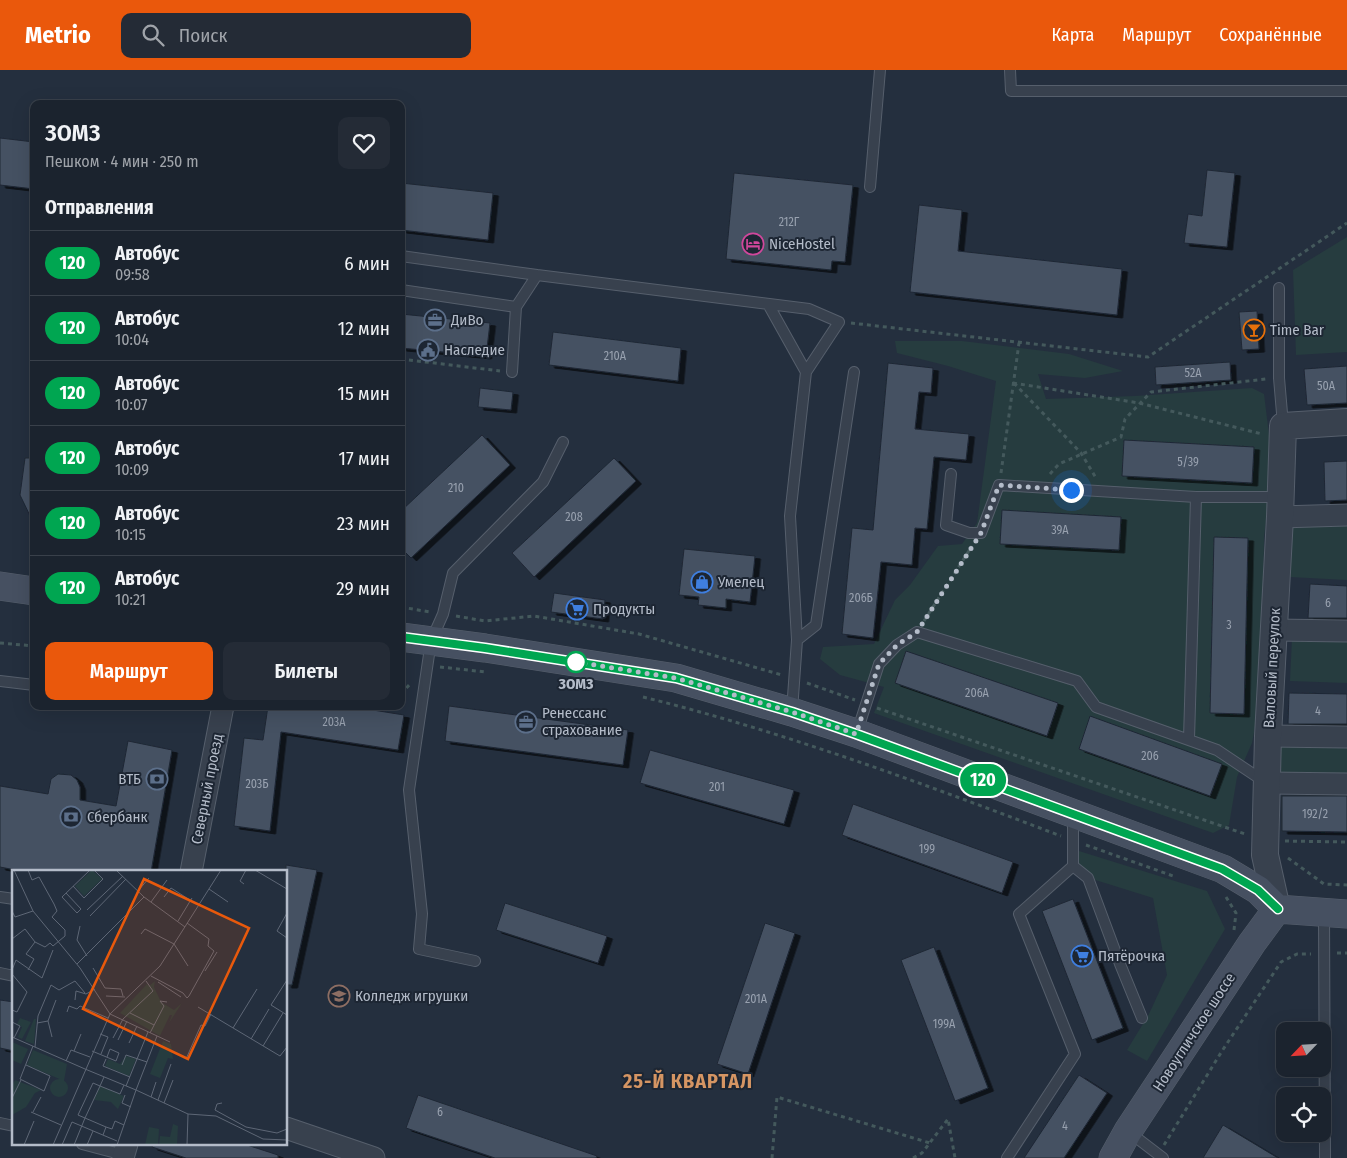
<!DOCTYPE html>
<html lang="ru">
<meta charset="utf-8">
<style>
:root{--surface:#1b232e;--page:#242b36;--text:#f1f3f6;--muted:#a0a4aa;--line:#39404a;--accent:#ea580c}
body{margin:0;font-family:"Fira Sans Condensed",sans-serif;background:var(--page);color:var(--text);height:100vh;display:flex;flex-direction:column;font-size:19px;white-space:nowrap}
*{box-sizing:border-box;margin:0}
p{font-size:16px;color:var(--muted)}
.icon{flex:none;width:28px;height:28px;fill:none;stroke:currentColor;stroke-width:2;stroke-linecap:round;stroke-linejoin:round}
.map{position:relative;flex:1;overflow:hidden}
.sheet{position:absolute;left:30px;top:30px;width:375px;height:610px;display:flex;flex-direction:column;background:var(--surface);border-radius:10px;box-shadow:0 5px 20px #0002,0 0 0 1px var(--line)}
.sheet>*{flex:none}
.badge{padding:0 10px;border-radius:16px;font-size:18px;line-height:32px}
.needle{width:32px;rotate:245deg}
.tools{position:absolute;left:1276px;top:952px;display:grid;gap:10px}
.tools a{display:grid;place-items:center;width:55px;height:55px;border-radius:10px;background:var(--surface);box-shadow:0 5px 20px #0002,0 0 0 1px var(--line);font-size:25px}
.you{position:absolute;width:25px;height:25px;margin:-12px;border:4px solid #fff;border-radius:50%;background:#1a73e8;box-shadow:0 0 0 8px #1a73e833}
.map>.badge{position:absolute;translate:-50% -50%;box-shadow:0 0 0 2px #fff}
h2{padding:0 15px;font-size:19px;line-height:45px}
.round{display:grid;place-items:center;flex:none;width:52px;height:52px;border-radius:10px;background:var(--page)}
.summary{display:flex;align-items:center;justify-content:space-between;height:85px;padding:0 15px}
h1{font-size:24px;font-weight:600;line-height:38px}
.primary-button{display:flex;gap:10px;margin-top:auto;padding:10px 15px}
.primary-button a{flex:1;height:58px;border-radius:10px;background:var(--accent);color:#fff;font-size:20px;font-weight:600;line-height:58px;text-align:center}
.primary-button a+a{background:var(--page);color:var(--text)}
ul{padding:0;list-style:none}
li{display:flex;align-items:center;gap:15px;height:65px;padding:0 15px;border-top:1px solid var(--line)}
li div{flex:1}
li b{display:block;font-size:19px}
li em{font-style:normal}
li .badge{min-width:55px;font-weight:700;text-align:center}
header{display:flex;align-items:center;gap:30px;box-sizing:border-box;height:70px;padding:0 25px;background:var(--accent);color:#fff}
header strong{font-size:24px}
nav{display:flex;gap:28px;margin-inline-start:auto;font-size:18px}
.search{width:350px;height:45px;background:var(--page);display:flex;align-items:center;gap:12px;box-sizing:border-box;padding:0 18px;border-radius:10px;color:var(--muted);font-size:19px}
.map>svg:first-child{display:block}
.green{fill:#263c3f}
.building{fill:#455162;stroke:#1f2835;filter:url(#shadow)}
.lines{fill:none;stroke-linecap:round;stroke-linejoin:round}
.service-casing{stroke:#565f6c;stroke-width:12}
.minor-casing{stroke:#565f6c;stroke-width:23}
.tertiary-casing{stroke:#565f6c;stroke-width:28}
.secondary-casing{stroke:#565f6c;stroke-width:29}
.path{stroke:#44595c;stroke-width:3;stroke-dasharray:4 4;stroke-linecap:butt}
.service{stroke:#38414e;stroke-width:10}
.minor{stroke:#38414e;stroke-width:21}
.tertiary{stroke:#38414e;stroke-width:26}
.secondary{stroke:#465061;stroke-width:28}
.line-casing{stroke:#fff;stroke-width:11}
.line{stroke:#00a651;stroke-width:8}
.walk{stroke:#b4bcc9;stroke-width:5;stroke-dasharray:0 9}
.stop-dot{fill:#fff;stroke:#00a651;stroke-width:2.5}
.labels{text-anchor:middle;stroke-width:4;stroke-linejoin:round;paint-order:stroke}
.number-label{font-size:12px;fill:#98a1af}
.poi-label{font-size:15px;fill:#b4bcc9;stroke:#1d2633;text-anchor:start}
.street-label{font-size:15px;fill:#b4bcc9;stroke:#1d2633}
.stop-label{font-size:15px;font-weight:bold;fill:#b4bcc9;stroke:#1d2633}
.district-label{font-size:20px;font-weight:bold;letter-spacing:1px;fill:#d59563;stroke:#1d2633}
.inset-road{fill:none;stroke:#5e6776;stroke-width:1}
.view{fill:#e8590c;fill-opacity:0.15;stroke:#e8590c;stroke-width:2.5}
.inset-edge{fill:none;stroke:#b4bcc9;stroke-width:2.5}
</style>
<header>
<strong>Metrio</strong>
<div class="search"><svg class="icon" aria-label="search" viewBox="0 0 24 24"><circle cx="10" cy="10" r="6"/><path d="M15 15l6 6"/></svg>Поиск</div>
<nav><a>Карта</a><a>Маршрут</a><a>Сохранённые</a></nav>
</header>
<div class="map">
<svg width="1347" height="1088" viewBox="0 0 1347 1088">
<defs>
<filter id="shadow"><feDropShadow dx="5.5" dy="3" stdDeviation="0" flood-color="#0009"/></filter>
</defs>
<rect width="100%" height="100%" fill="#242f3e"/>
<path class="green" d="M 1347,167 L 1347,282 L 1296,285 L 1293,200 Z
M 895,271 L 962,271 L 1069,284 L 1123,301 L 1085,308 L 1038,304 L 1046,329 L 1135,326 L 1252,318 L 1264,324 L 1273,397 L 1264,467 L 1262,622 L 1252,673 L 1237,707 L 1229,755 L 1213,763 L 874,643 L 884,617 L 840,605 L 820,589 L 823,577 L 874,574 L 895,530 L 910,515 L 938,476 L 962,474 L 977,453 L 996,311 L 948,296 L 897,283 Z
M 1347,452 L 1347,510 L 1290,507 L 1292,453 Z
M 1292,568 L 1347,569 L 1347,613 L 1290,611 Z
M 1277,674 L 1347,674 L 1347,709 L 1277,708 Z
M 1079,781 L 1207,821 L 1225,859 L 1147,991 L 1127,980 L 1149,944 L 1167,905 L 1153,828 L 1073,803 Z"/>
<path class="building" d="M 0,68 L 34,72 L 34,119 L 0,115 Z
M 1207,100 L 1235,103 L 1227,177 L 1184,173 L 1188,144 L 1202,146 Z
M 734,103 L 853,115 L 845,192 L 832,191 L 831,200 L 726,189 Z
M 401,113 L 493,123 L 488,170 L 401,160 Z
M 919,135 L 962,140 L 958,181 L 1122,199 L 1117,245 L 910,222 Z
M 1257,241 L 1259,279 L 1242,280 L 1239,242 Z
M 401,244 L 490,253 L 486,286 L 401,278 Z
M 553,262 L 681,278 L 678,311 L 549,295 Z
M 1230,292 L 1231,310 L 1156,315 L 1155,297 Z
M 888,293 L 933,298 L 931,323 L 919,322 L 915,359 L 969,364 L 966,390 L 934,387 L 927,459 L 915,458 L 912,495 L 881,492 L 873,568 L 842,564 L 852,458 L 873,460 Z
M 1347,296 L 1347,333 L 1307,335 L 1304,299 Z
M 480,318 L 513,322 L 511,340 L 478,337 Z
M 482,365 L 510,395 L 411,488 L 401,478 L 401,441 Z
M 1124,370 L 1254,377 L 1252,413 L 1122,406 Z
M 25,388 L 34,388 L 34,454 L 20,425 Z
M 614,388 L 636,411 L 534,507 L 512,483 Z
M 1347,391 L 1347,430 L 1325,431 L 1324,392 Z
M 1002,440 L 1121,447 L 1119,480 L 1000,474 Z
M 1214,467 L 1248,468 L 1244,644 L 1210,643 Z
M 684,479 L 755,486 L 750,532 L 726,529 L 726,538 L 698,535 L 699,527 L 679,525 Z
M 1310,514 L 1347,516 L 1347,548 L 1308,548 Z
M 554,523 L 605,530 L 603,549 L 551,542 Z
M 906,581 L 1058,633 L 1047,666 L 895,613 Z
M 1289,623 L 1347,624 L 1347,654 L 1288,654 Z
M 268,636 L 348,636 L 404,645 L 398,680 L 281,662 L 270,761 L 234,756 L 244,668 L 263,670 Z
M 449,636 L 628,660 L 623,695 L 445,671 Z
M 1090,646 L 1222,694 L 1210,726 L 1079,679 Z
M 128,671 L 172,680 L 151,802 L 26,802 L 0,797 L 0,716 L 48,724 L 51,709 L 58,704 L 71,705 L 77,710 L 80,717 L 80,730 L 116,736 Z
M 650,680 L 794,720 L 784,754 L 640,713 Z
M 1282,726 L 1347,726 L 1347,762 L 1282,761 Z
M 853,734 L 1013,792 L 1002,823 L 842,765 Z
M 286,795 L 317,800 L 292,915 L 286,915 Z
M 1073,829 L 1123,958 L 1092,970 L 1042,841 Z
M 505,833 L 607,866 L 598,893 L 496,860 Z
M 765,853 L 795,863 L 748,1004 L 717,994 Z
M 934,877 L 988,1018 L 955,1031 L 901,890 Z
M 0,930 L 14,932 L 14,981 L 0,978 Z
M 1079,1005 L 1107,1023 L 1064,1088 L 1024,1088 Z
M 418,1025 L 597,1086 L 596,1088 L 495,1088 L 406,1058 Z
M 1223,1055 L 1278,1088 L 1203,1088 Z
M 153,1074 L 244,1074 L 278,1085 L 278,1088 L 186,1088 L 152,1077 Z"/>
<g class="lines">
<g class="service-casing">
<path id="service" d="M 1010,0 L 1011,21 L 1347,21
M 870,117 L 880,0
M 401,186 L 537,205
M 1279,218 L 1279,308 L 1283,355
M 401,220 L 516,237 L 537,205 L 809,239 L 839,252 L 806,302 L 790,446 L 797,570 L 792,641
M 768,234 L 806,302
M 512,302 L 516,237
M 951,404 L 946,455 L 969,463 L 981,463 L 999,415 L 1196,427 L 1279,427
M 797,570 L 816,555 L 854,302
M 0,611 L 34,615
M 857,662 L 879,594 L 897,575 L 917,562 L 1077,611 L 1096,637 L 1217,680 L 1265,712
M 1189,669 L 1196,427
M 1073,746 L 1073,796 L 1088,808 L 1120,894 L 1142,948
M 0,827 L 14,829
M 1324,843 L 1325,1088
M 475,891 L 419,879 L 422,844 L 409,720 L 431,571 L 443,544 L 453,503 L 543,412 L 563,372
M 0,903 L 14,906
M 0,1053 L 14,1056
M 1129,1062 L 1163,1088
M 82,1074 L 124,1085
M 1007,1088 L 1075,984 L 1019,844 L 1073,796"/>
</g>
<g class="minor-casing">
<path id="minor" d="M 1280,447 L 1347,445
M 1274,560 L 1347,561
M 1268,666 L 1347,667
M 1268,713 L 1347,714
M 191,802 L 223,636
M 286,1058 L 374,1088
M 123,1088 L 127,1074"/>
</g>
<g class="tertiary-casing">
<path id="tertiary" d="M 1277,839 L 1265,785 L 1268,666 L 1280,447 L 1283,356 L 1347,352"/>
</g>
<g class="secondary-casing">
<path id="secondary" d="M 0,516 L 34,521
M 401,567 L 485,578 L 676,608 L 792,642 L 856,663 L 1223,799 L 1258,820 L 1277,839 L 1347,844
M 1113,1088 L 1128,1061 L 1252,873 L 1277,839"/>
</g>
<path class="path" d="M 851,253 L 1148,287 L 1347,153
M 401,289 L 500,301
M 1013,313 L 1139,333 L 1262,364
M 1014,313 L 1081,383 L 1096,408
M 1001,403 L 1019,273
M 1050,404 L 1059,394 L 1121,367 L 1125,349 L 1151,322 L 1266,309
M 401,537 L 430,542
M 456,546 L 485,551 L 534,546 L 639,564 L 782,605
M 924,551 L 972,476
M 0,573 L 34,576
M 440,597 L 486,602
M 807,613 L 855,630
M 401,624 L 411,613
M 643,627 C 785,662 924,714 1061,766
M 877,638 L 1245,764
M 1285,771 L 1347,772
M 1086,775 L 1176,807
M 1288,788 L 1324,814 L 1347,815
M 1226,827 L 1236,843 L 1234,860
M 1337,883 L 1347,883
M 1164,1075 L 1222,981 L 1281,892 L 1297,884 L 1311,884
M 772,1088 L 777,1027 L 930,1073
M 913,1088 L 922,1083 L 948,1049 L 955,1088"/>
<use href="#service" class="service"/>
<use href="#minor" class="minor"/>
<use href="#tertiary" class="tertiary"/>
<use href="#secondary" class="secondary"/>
</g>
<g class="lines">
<g class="line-casing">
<path id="line" d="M 401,567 L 485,578 L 676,608 L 792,642 L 856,664 L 1222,799 L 1258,820 L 1278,839"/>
</g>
<use href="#line" class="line"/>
<path class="walk" d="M 576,592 L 676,608 L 792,642 L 856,664 L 879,594 L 897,575 L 917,562 L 981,463 L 999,415 L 1071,420"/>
</g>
<defs>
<g id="hotel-ring" transform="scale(1.125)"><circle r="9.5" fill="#1d2633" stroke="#d1479c" stroke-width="1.5"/><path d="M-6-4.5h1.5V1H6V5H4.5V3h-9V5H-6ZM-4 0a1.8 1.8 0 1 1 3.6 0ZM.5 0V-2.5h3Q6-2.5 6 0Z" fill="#d1479c"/></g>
<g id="office-ring" transform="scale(1.125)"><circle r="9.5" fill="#1d2633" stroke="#5c6f8a" stroke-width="1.5"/><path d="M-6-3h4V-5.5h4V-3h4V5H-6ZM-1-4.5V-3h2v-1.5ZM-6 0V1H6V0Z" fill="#5c6f8a"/></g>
<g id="bar-ring" transform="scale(1.125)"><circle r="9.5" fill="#1d2633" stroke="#e8710a" stroke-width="1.5"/><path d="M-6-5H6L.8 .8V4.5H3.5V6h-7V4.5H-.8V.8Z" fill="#e8710a"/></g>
<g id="civic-ring" transform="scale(1.125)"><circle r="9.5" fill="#1d2633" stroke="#5c6f8a" stroke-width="1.5"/><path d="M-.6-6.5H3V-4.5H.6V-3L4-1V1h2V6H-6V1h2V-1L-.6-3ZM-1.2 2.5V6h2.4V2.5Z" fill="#5c6f8a"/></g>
<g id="shop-ring" transform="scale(1.125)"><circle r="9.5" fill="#1d2633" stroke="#3f7fe0" stroke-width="1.5"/><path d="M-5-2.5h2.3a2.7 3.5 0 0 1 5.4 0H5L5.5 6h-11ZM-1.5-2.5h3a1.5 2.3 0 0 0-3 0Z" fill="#3f7fe0"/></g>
<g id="supermarket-ring" transform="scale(1.125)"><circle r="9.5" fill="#1d2633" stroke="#3f7fe0" stroke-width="1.5"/><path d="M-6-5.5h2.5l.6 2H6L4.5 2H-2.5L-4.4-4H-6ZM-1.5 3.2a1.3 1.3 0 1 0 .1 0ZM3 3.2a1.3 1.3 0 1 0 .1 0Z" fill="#3f7fe0"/></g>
<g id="bank-ring" transform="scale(1.125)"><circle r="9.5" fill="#1d2633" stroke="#5c6f8a" stroke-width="1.5"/><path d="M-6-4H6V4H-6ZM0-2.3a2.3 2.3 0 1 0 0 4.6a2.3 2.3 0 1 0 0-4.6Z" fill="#5c6f8a"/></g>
<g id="university-ring" transform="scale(1.125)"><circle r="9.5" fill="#1d2633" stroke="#8d6e63" stroke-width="1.5"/><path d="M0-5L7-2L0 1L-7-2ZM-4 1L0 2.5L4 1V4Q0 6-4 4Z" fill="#8d6e63"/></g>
</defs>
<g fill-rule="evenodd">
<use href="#hotel-ring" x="753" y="174"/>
<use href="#office-ring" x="435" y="250"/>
<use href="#bar-ring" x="1254" y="260"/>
<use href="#civic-ring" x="428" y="280"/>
<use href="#shop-ring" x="702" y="512"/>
<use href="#supermarket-ring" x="577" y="539"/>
<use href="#office-ring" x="526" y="652"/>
<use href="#bank-ring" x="157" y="709"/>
<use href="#bank-ring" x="71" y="747"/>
<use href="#supermarket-ring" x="1082" y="886"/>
<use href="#university-ring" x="339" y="926"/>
</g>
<circle class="stop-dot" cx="576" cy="592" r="10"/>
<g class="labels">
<g class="number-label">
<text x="789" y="156">212Г</text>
<text x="615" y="290">210А</text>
<text x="1193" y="307">52А</text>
<text x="1326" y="320">50А</text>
<text x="1188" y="396">5/39</text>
<text x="456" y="422">210</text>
<text x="574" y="451">208</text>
<text x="1060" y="464">39А</text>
<text x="861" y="532">206Б</text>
<text x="1328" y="537">6</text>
<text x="1229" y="559">3</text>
<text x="977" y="627">206А</text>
<text x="1318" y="645">4</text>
<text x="334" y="656">203А</text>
<text x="1150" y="690">206</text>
<text x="257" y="718">203Б</text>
<text x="717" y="721">201</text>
<text x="1315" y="748">192/2</text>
<text x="927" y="783">199</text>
<text x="756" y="933">201А</text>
<text x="944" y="958">199А</text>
<text x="440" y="1046">6</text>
<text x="1065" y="1060">4</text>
</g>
<g class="poi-label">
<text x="769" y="179">NiceHostel</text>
<text x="451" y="255">ДиВо</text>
<text x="1270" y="265">Time Bar</text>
<text x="444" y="285">Наследие</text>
<text x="718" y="517">Умелец</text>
<text x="593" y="544">Продукты</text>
<text x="542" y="648">Ренессанс<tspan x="542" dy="17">страхование</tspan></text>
<text x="141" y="714" text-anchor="end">ВТБ</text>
<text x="87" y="752">Сбербанк</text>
<text x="1098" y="891">Пятёрочка</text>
<text x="355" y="931">Колледж игрушки</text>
</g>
<g class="street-label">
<text transform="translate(1272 598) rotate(-87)" y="5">Валовый переулок</text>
<text transform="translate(207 719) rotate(-79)" y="5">Северный проезд</text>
<text transform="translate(1194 962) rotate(-57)" y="5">Новоугличское шоссе</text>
</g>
<g class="stop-label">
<text x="576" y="619">ЗОМЗ</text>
</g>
<g class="district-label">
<text x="688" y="1018">25-Й КВАРТАЛ</text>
</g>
</g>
<g transform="translate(12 800)">
<rect width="275" height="275" fill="#242f3e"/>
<path d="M 80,0 L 90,9 L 72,26 L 63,16 ZM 143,111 L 142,117 L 149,132 L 162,140 L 170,133 L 157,153 L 160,145 L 158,145 L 148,166 L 108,143 L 135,114 L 137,116 ZM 8,148 L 19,152 L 10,169 L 6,167 L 10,157 L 5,154 ZM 22,149 L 24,149 L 22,174 L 13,171 ZM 151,171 L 159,174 L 161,189 L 156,188 L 148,208 L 138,204 ZM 0,172 L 16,179 L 9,194 L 0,190 ZM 21,180 L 55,194 L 52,211 L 15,195 ZM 114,186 L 124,189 L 117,206 L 93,196 L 96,189 L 108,194 ZM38 218a9 9 0 1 1 18 0a9 9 0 1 1-18 0ZM 3,210 L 29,220 L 23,223 L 14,237 L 0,245 L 0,215 ZM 88,216 L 112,226 L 106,239 L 99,232 L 82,230 ZM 161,254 L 166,256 L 165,275 L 147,275 L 148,266 L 158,267 ZM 137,257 L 147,259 L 146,275 L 133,275 Z" fill="#263c3f"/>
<path class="inset-road" d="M 2,0 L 21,41 L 68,98 L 98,144M 104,0 L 132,27 L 173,57M 243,0 L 275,19M 232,14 L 228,11 L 234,0M 61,16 L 72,28 L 91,9 L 82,0M 197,19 L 216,32M 126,21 L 137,8M 54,23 L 69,39 L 65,43 L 50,27 L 78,0M 152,27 L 159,18 L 178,30M 139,32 L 155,10M 75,40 L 111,6M 0,41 L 3,47 L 21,41M 275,43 L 265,61 L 275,68M 78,46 L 114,9M 166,51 L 180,28M 68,56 L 65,70 L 75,86M 129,64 L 133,59 L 162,74 L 176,96M 0,69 L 13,59 L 23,72 L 33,77 L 38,73 L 41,76 L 53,66 L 53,60 L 40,47 L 45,41 L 42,34 L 27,7 L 20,10 L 16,0M 65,94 L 132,27M 81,98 L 93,118 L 109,119 L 111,126M 0,100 L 4,90 L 30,108 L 41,80M 16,100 L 22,89 L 14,84 L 23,72M 193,101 L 205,82M 0,104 L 15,122 L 5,142 L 0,140M 139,106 L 171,123 L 175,128 L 177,126 L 202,81 L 196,76 L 197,69 L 175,53M 275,110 L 259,135 L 275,145M 146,112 L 169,127M 94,126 L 113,127M 63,130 L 64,121 L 74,124 L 83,119M 186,137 L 268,186 L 275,177M 55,142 L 57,136 L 65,139 L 68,136 L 96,148M 118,143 L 142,155M 98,144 L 158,172M 36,151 L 40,167M 0,152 L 8,156 L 2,168M 25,153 L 36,151 L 44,130M 221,158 L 245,119M 138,163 L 152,136 L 148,131 L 155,132M 88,164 L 96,167 L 89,184M 145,166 L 124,220 L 176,244 L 204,246 L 251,269 L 275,270M 0,167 L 73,199M 101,168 L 111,149 L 141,121 L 134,111M 239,169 L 257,139M 106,170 L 115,151M 117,173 L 125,156M 251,176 L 271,143M 23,177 L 26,146 L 39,115 L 47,120 L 63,111 L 73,123M 62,181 L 69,164M 80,181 L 104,191 L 107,183 L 98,179 L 95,187M 94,189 L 91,196 L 118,207M 174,189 L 189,155 L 193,156 L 199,144M 54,191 L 59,180 L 78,187M 14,195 L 38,206 L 32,221 L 8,209 L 21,176M 110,195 L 114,185 L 135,192M 73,199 L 124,220 L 105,275M 114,216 L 136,162M 113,225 L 110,233 L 119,237M 139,227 L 144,212M 0,228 L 9,210M 146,230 L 159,194M 152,233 L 161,210M 210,233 L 205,234 L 203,240 L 234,257 L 265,263 L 275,259M 19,242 L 49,255M 21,242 L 29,227M 94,257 L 73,248 L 88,216 L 108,224 L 112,215M 91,265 L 94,257 L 100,259 L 103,251 L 112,255M 12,275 L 22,251M 41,275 L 98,144 L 148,96 L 209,0M 50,275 L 60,252 L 105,271M 62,275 L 73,248 L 66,245 L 81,213 L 88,216 L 92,207M 75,275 L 81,261M 175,275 L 176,244"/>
<path class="view" d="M 132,9 L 237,58 L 176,189 L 71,139 Z"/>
<rect width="275" height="275" class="inset-edge"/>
</g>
</svg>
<div class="tools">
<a><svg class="needle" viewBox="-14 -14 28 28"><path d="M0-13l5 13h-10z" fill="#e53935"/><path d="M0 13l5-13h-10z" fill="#a0a4aa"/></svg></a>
<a><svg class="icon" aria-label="locate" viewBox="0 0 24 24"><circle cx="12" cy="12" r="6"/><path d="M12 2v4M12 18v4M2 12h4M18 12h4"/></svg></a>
</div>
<div class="you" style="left:1071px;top:420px"></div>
<b class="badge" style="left:983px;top:710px;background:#00a651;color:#fff">120</b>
<section class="sheet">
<div class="summary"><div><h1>ЗОМЗ</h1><p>Пешком · 4 мин · 250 m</p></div><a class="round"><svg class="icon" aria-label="heart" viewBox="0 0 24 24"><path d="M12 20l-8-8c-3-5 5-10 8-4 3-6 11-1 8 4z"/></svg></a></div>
<h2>Отправления</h2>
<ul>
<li><span class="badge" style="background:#00a651;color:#fff">120</span><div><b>Автобус</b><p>09:58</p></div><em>6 мин</em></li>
<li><span class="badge" style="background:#00a651;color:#fff">120</span><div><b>Автобус</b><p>10:04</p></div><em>12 мин</em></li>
<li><span class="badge" style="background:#00a651;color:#fff">120</span><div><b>Автобус</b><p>10:07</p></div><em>15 мин</em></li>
<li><span class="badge" style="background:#00a651;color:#fff">120</span><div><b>Автобус</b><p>10:09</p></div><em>17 мин</em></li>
<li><span class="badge" style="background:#00a651;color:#fff">120</span><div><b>Автобус</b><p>10:15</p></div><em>23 мин</em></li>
<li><span class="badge" style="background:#00a651;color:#fff">120</span><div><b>Автобус</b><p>10:21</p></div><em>29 мин</em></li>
</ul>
<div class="primary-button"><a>Маршрут</a><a>Билеты</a></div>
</section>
</div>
